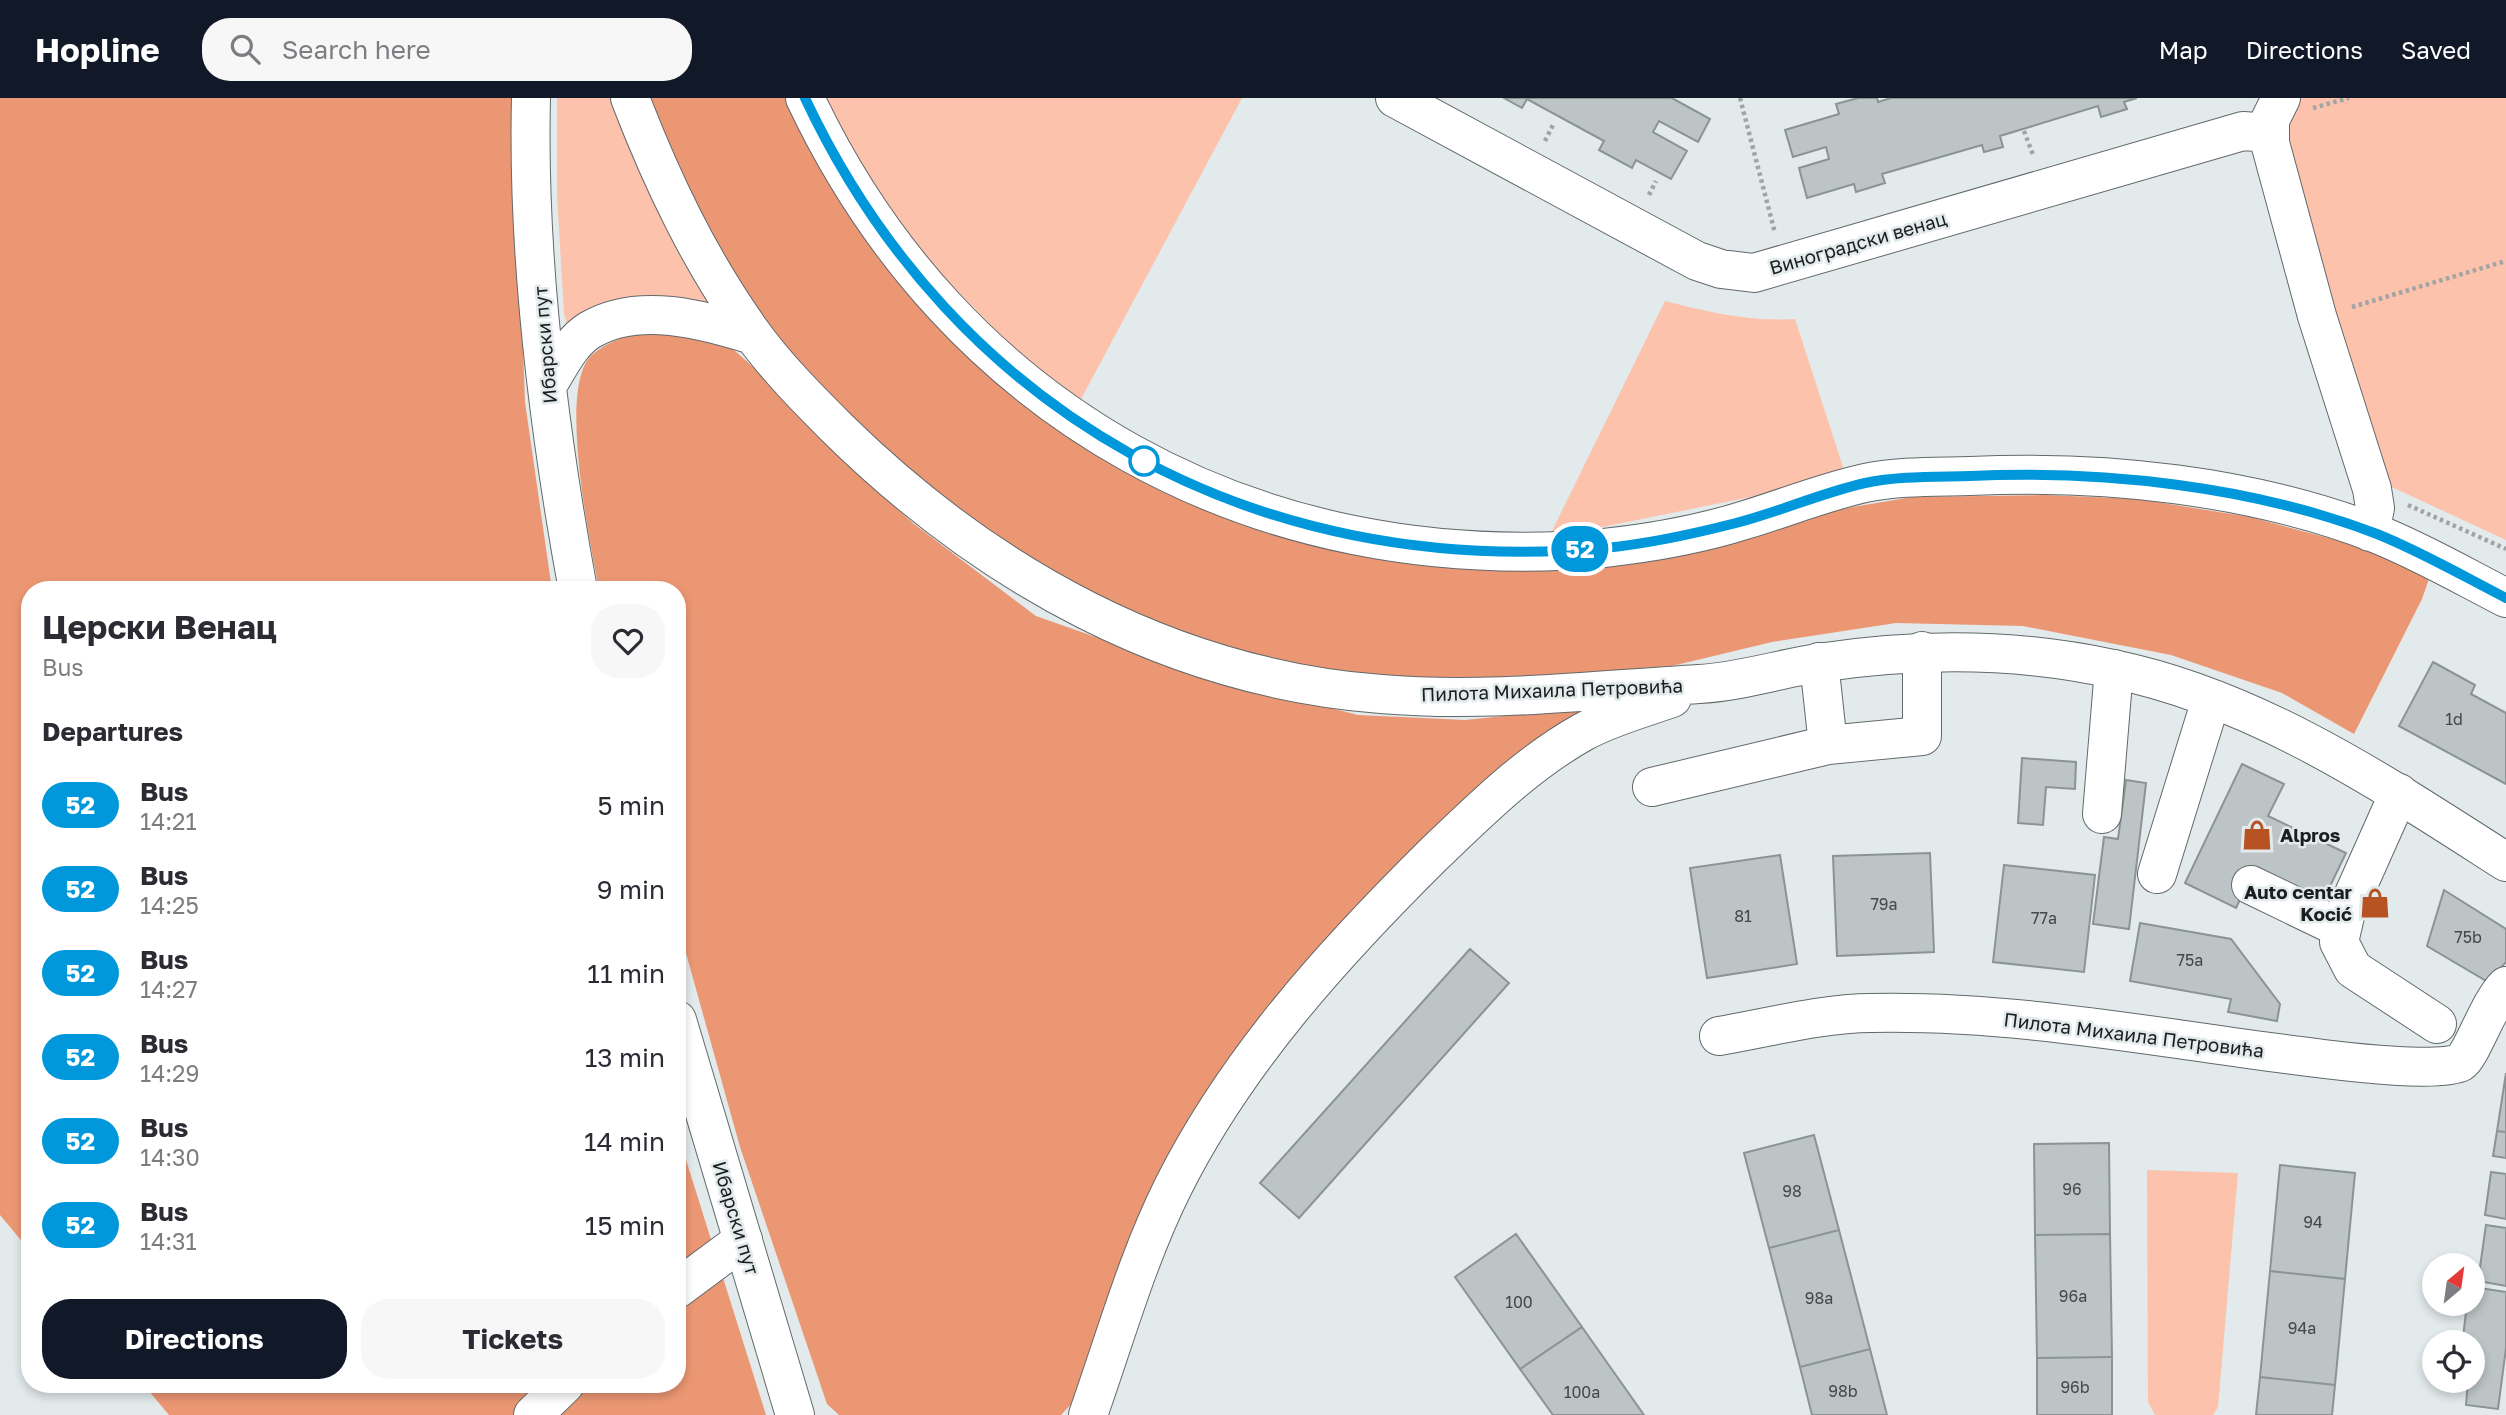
<!DOCTYPE html>
<meta charset="utf-8">
<style>
:root{--surface:#fff;--page:#f7f7f7;--text:#2b2b33;--muted:#7c7c81;--accent:#111827}
body{margin:0;font-family:"Golos Text",sans-serif;background:var(--page);color:var(--text);height:100vh;display:flex;flex-direction:column;font-size:26px;white-space:nowrap}
*{box-sizing:border-box;margin:0}
p{font-size:23px;color:var(--muted)}
.icon{flex:none;width:38px;height:38px;fill:none;stroke:currentColor;stroke-width:2;stroke-linecap:round;stroke-linejoin:round}
.map{position:relative;flex:1;overflow:hidden}
.drawer{position:absolute;left:21px;top:483px;width:665px;height:812px;display:flex;flex-direction:column;background:var(--surface);border-radius:28px;box-shadow:0 4px 10px #0003}
.drawer>*{flex:none}
.badge{padding:0 14px;border-radius:23px;font-size:24px;line-height:46px}
.needle{width:46px;rotate:29deg}
.buttons{position:absolute;left:2422px;top:1155px;display:grid;gap:14px}
.buttons a{display:grid;place-items:center;width:63px;height:63px;border-radius:50%;background:var(--surface);box-shadow:0 4px 10px #0003;font-size:35px}
.map>.badge{position:absolute;translate:-50% -50%;box-shadow:0 0 0 4px #fff}
h2{padding:0 21px;font-size:26px;line-height:63px}
.round{display:grid;place-items:center;flex:none;width:74px;height:74px;border-radius:28px;background:var(--page)}
.head{display:flex;align-items:center;justify-content:space-between;height:119px;padding:0 21px}
h1{font-size:33px;font-weight:700;line-height:52px}
.cta{display:flex;gap:14px;margin-top:auto;padding:14px 21px}
.cta a{flex:1;height:80px;border-radius:28px;background:var(--accent);color:#fff;font-size:28px;font-weight:700;line-height:80px;text-align:center}
.cta a+a{background:var(--page);color:var(--text)}
ul{padding:0;list-style:none}
li{display:flex;align-items:center;gap:21px;height:84px;padding:0 21px}
li div{flex:1}
li b{display:block;font-size:26px}
li em{font-style:normal}
li .badge{min-width:77px;font-weight:700;text-align:center}
header{display:flex;align-items:center;gap:42px;box-sizing:border-box;height:98px;padding:0 35px;background:var(--accent);color:#fff}
header strong{font-size:33px}
nav{display:flex;gap:38px;margin-inline-start:auto;font-size:24px}
.search{width:490px;height:63px;background:var(--page);display:flex;align-items:center;gap:18px;box-sizing:border-box;padding:0 24px;border-radius:28px;color:var(--muted);font-size:26px}
.map>svg:first-child{display:block}
.green{fill:#fcc2ab}
.forest{fill:#ec9773}
.building{fill:#bcc4c6;stroke:#8b9395;stroke-width:2}
.lines{fill:none;stroke-linecap:round;stroke-linejoin:round}
.minor-casing{stroke:#62696b;stroke-width:40}
.major-casing{stroke:#62696b;stroke-width:40}
.path{stroke:#9fa5a7;stroke-width:4.5;stroke-dasharray:3.5 3.5;stroke-linecap:butt}
.minor{stroke:#fff;stroke-width:38}
.major{stroke:#fff;stroke-width:38}
.line-casing{stroke:#fff;stroke-width:16}
.line{stroke:#0098da;stroke-width:10}
.stop-dot{fill:#fff;stroke:#0098da;stroke-width:3.5}
.labels{text-anchor:middle;stroke-width:5;stroke-linejoin:round;paint-order:stroke}
.number-label{font-size:16px;fill:#434849}
.street-label{font-size:19px;fill:#1b1e1f;stroke:#e2eaec}
.poi-label{font-size:19px;font-weight:bold;fill:#1b1e1f;stroke:#e2eaec;text-anchor:start}
</style>
<header>
<strong>Hopline</strong>
<div class="search"><svg class="icon" aria-label="search" viewBox="0 0 24 24"><circle cx="10" cy="10" r="6"/><path d="M15 15l6 6"/></svg>Search here</div>
<nav><a>Map</a><a>Directions</a><a>Saved</a></nav>
</header>
<div class="map">
<svg width="2506" height="1317" viewBox="0 0 2506 1317">
<rect width="100%" height="100%" fill="#e2eaec"/>
<path class="green" d="M 557,0 L 625,0 L 729,219 L 569,233 L 564,216 L 557,97 Z
M 826,0 L 1242,0 L 1080,303 L 1033,270 L 912,147 L 850,56 Z
M 2294,0 L 2506,0 L 2506,442 L 2368,378 L 2282,23 Z
M 1665,203 C 1708,214 1750,224 1795,221 L 1843,369 L 1824,384 L 1578,434 L 1552,433 Z
M 2147,1072 L 2238,1075 L 2218,1309 L 2213,1317 L 2155,1317 L 2148,1304 Z"/>
<path class="forest" d="M 0,0 L 514,0 L 525,304 L 552,492 L 30,492 L 30,1153 L 0,1117 Z
M 651,0 L 788,0 L 805,41 L 863,137 L 948,233 L 1034,309 L 1357,453 L 1829,413 L 1912,399 L 2045,397 L 2138,401 L 2250,419 L 2362,449 L 2431,475 L 2422,501 L 2354,636 L 2282,595 L 2171,557 L 2023,528 L 1896,525 L 1772,544 L 1672,568 L 1511,580 L 1403,581 L 1299,570 L 1170,535 L 1059,486 L 949,414 L 824,297 L 737,187 L 663,41 Z
M 685,231 L 734,252 L 781,294 L 835,355 L 914,426 L 1036,518 L 1209,579 L 1358,617 L 1465,622 L 1584,610 L 1288,905 L 1159,1073 L 1077,1300 L 1061,1317 L 839,1317 L 827,1306 L 740,1049 L 677,823 L 677,492 L 599,492 C 591,447 556,286 593,256 C 619,234 653,234 685,231 Z
M 677,1033 L 766,1317 L 169,1317 L 143,1286 L 677,1286 Z"/>
<path class="building" d="M 1504,0 L 1672,0 L 1710,21 L 1698,44 L 1659,23 L 1653,34 L 1687,53 L 1671,81 L 1636,62 L 1632,70 L 1599,52 L 1604,43 L 1527,1 L 1522,10 Z
M 1858,0 L 1877,0 L 1878,4 L 1891,0 L 2137,0 L 2124,4 L 2127,11 L 2101,19 L 2098,8 L 2000,38 L 2003,49 L 1984,54 L 1982,47 L 1882,76 L 1885,85 L 1856,94 L 1854,86 L 1807,100 L 1799,70 L 1829,61 L 1826,49 L 1793,59 L 1785,32 L 1839,16 L 1836,6 Z
M 2433,564 L 2475,587 L 2471,596 L 2506,615 L 2506,686 L 2399,628 Z
M 2022,660 L 2076,664 L 2075,691 L 2046,689 L 2043,727 L 2018,725 Z
M 2242,666 L 2284,686 L 2268,718 L 2346,755 L 2322,805 L 2254,772 L 2236,810 L 2185,785 Z
M 2126,682 L 2146,685 L 2129,831 L 2093,826 L 2104,739 L 2118,741 Z
M 1930,755 L 1934,854 L 1837,858 L 1833,758 Z
M 1780,757 L 1797,866 L 1707,880 L 1690,770 Z
M 2004,767 L 2095,777 L 2084,874 L 1993,864 Z
M 2444,792 L 2506,831 L 2506,864 L 2488,884 L 2427,848 Z
M 2140,825 L 2231,841 L 2280,906 L 2277,923 L 2228,914 L 2231,901 L 2130,883 Z
M 1470,851 L 1509,885 L 1299,1120 L 1260,1085 Z
M 2506,975 L 2506,1034 L 2497,1033 Z
M 2497,1033 L 2506,1034 L 2506,1060 L 2493,1058 Z
M 1814,1037 L 1839,1132 L 1769,1150 L 1744,1055 Z
M 2109,1045 L 2110,1136 L 2035,1137 L 2034,1046 Z
M 2280,1067 L 2355,1075 L 2345,1181 L 2270,1173 Z
M 2491,1074 L 2506,1076 L 2506,1121 L 2485,1117 Z
M 2486,1127 L 2506,1130 L 2506,1188 L 2478,1183 Z
M 1839,1132 L 1870,1251 L 1800,1269 L 1769,1150 Z
M 1516,1136 L 1582,1229 L 1520,1271 L 1455,1179 Z
M 2110,1136 L 2112,1259 L 2037,1260 L 2035,1137 Z
M 2270,1173 L 2345,1181 L 2335,1287 L 2260,1279 Z
M 2473,1189 L 2506,1194 L 2506,1250 L 2498,1311 L 2466,1307 L 2468,1283 L 2473,1283 L 2473,1244 L 2455,1244 L 2455,1238 L 2463,1239 L 2467,1206 L 2473,1206 Z
M 1582,1229 L 1644,1317 L 1553,1317 L 1520,1271 Z
M 1870,1251 L 1887,1317 L 1812,1317 L 1800,1269 Z
M 2112,1259 L 2112,1317 L 2037,1317 L 2037,1260 Z
M 2260,1279 L 2335,1287 L 2332,1317 L 2256,1317 Z"/>
<g class="lines">
<g class="minor-casing">
<path id="minor" d="M 805,0 C 954,316 1258,481 1604,450 C 1650,445 1701,436 1745,422 C 1785,410 1824,394 1865,385 C 1898,378 1936,379 1970,378 C 2105,372 2250,387 2377,436 C 2422,454 2463,478 2506,500
M 1395,0 L 1697,163 L 1721,171 L 1754,175 L 2243,33 L 2269,35
M 2281,0 L 2270,22 L 2270,45 L 2317,218 L 2372,391 L 2375,410 L 2370,434
M 1819,564 L 1828,647
M 1652,689 L 1828,647 L 1922,638 L 1922,553
M 2399,695 L 2346,814 L 2339,844 L 2353,871 L 2437,926
M 2102,716 L 2114,571
M 2157,776 L 2211,602
M 2251,787 L 2342,831
M 1719,938 C 1765,930 1825,915 1871,915 C 2024,912 2173,943 2324,961 C 2349,964 2441,975 2461,964 C 2471,958 2489,904 2506,888
M 677,1191 L 743,1142
M 533,1317 L 565,1286"/>
</g>
<g class="major-casing">
<path id="major" d="M 531,0 C 527,161 549,334 578,492
M 630,0 C 662,83 699,161 751,234 C 776,269 808,301 839,332 C 987,477 1171,580 1381,596 C 1486,605 1594,592 1699,586 C 1739,584 1779,571 1818,565 C 1915,550 2017,550 2113,571 C 2258,601 2384,686 2506,764
M 547,288 C 559,269 570,244 590,232 C 639,203 703,222 753,237
M 677,922 L 795,1317
M 1088,1317 C 1115,1241 1137,1161 1173,1089 C 1236,963 1333,856 1433,757 C 1480,712 1526,666 1583,634 C 1610,619 1644,610 1672,600"/>
</g>
<path class="path" d="M 1740,0 L 1775,135
M 2313,10 L 2349,0
M 2024,33 L 2033,57
M 1545,43 L 1554,25
M 1649,97 L 1656,83
M 2352,209 L 2506,163
M 2408,407 L 2506,451"/>
<use href="#minor" class="minor"/>
<use href="#major" class="major"/>
</g>
<g class="lines">
<g class="line-casing">
<path id="line" d="M 805,0 C 954,317 1257,481 1604,450 C 1648,446 1693,436 1736,425 C 1779,414 1821,395 1865,385 C 1898,378 1936,379 1970,378 C 2103,372 2252,388 2377,436 C 2422,454 2463,478 2506,500"/>
</g>
<use href="#line" class="line"/>
</g>
<defs>
<g id="shop-bare" transform="scale(2.415)"><path d="M-5-2.5h2.3a2.7 3.5 0 0 1 5.4 0H5L5.5 6h-11ZM-1.5-2.5h3a1.5 2.3 0 0 0-3 0Z" fill="#b75223" stroke="#e2eaec" stroke-width="2.5" paint-order="stroke"/></g>
</defs>
<g fill-rule="evenodd">
<use href="#shop-bare" x="2257" y="737"/>
<use href="#shop-bare" x="2375" y="805"/>
</g>
<circle class="stop-dot" cx="1144" cy="363" r="14"/>
<g class="labels">
<g class="number-label">
<text x="2454" y="627">1d</text>
<text x="1884" y="812">79a</text>
<text x="1743" y="824">81</text>
<text x="2044" y="826">77a</text>
<text x="2468" y="845">75b</text>
<text x="2190" y="868">75a</text>
<text x="2072" y="1097">96</text>
<text x="1792" y="1099">98</text>
<text x="2313" y="1130">94</text>
<text x="2073" y="1204">96a</text>
<text x="1819" y="1206">98a</text>
<text x="1519" y="1210">100</text>
<text x="2302" y="1236">94a</text>
<text x="2075" y="1295">96b</text>
<text x="1843" y="1299">98b</text>
<text x="1582" y="1300">100a</text>
</g>
<g class="street-label">
<text transform="translate(1858 145) rotate(-16)" y="7">Виноградски венац</text>
<text transform="translate(545 247) rotate(-95)" y="7">Ибарски пут</text>
<text transform="translate(1552 592) rotate(-2)" y="7">Пилота Михаила Петровића</text>
<text transform="translate(2134 937) rotate(7)" y="7">Пилота Михаила Петровића</text>
<text transform="translate(736 1120) rotate(73)" y="7">Ибарски пут</text>
</g>
<g class="poi-label">
<text x="2280" y="744">Alpros</text>
<text x="2352" y="801" text-anchor="end">Auto centar<tspan x="2352" dy="22">Kocić</tspan></text>
</g>
</g>
</svg>
<div class="buttons">
<a><svg class="needle" viewBox="-14 -14 28 28"><path d="M0-13l5 13h-10z" fill="#e53935"/><path d="M0 13l5-13h-10z" fill="#7c7c81"/></svg></a>
<a><svg class="icon" aria-label="locate" viewBox="0 0 24 24"><circle cx="12" cy="12" r="6"/><path d="M12 2v4M12 18v4M2 12h4M18 12h4"/></svg></a>
</div>
<b class="badge" style="left:1580px;top:451px;background:#0098da;color:#fff">52</b>
<section class="drawer">
<div class="head"><div><h1>Церски Венац</h1><p>Bus</p></div><a class="round"><svg class="icon" aria-label="heart" viewBox="0 0 24 24"><path d="M12 20l-8-8c-3-5 5-10 8-4 3-6 11-1 8 4z"/></svg></a></div>
<h2>Departures</h2>
<ul>
<li><span class="badge" style="background:#0098da;color:#fff">52</span><div><b>Bus</b><p>14:21</p></div><em>5 min</em></li>
<li><span class="badge" style="background:#0098da;color:#fff">52</span><div><b>Bus</b><p>14:25</p></div><em>9 min</em></li>
<li><span class="badge" style="background:#0098da;color:#fff">52</span><div><b>Bus</b><p>14:27</p></div><em>11 min</em></li>
<li><span class="badge" style="background:#0098da;color:#fff">52</span><div><b>Bus</b><p>14:29</p></div><em>13 min</em></li>
<li><span class="badge" style="background:#0098da;color:#fff">52</span><div><b>Bus</b><p>14:30</p></div><em>14 min</em></li>
<li><span class="badge" style="background:#0098da;color:#fff">52</span><div><b>Bus</b><p>14:31</p></div><em>15 min</em></li>
</ul>
<div class="cta"><a>Directions</a><a>Tickets</a></div>
</section>
</div>
